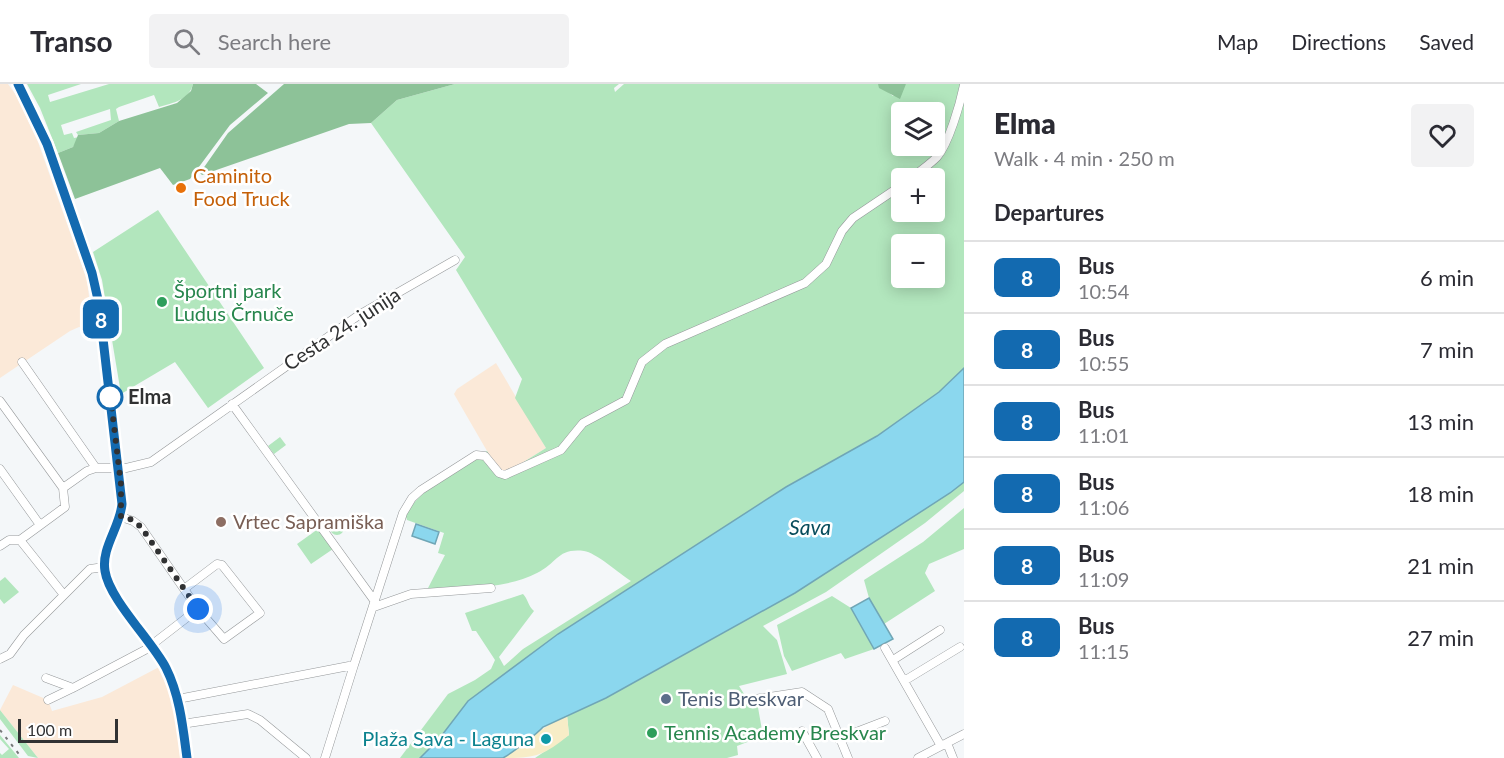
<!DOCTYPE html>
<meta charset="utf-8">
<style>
:root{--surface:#fff;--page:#f2f2f3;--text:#2b2b33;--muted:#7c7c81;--line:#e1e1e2}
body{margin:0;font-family:Lato,sans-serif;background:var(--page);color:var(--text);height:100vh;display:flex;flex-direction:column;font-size:22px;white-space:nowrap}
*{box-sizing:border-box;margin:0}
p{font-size:20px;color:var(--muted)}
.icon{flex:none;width:33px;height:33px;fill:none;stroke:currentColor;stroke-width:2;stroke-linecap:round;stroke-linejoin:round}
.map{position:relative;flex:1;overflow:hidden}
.sheet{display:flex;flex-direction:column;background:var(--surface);width:540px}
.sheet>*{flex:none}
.badge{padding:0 12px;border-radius:9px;font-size:21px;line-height:39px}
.fabs{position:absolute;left:891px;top:18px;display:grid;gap:12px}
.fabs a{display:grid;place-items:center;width:54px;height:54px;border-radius:6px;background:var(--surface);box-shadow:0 3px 15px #0003;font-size:30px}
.scale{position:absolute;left:18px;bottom:15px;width:100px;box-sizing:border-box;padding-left:6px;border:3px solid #313233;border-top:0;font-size:16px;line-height:21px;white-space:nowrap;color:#313233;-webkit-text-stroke:4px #fff;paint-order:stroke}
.you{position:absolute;width:30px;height:30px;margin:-15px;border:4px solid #fff;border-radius:50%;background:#1a73e8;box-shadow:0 0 0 9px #1a73e833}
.map>.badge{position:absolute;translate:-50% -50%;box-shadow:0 0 0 3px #fff}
h2{padding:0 30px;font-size:22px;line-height:54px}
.round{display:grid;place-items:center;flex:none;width:63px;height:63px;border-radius:6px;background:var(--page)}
.summary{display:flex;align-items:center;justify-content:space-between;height:102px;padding:0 30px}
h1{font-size:28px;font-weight:800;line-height:45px}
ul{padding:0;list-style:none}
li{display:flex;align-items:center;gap:18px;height:72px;padding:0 30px;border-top:2px solid var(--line)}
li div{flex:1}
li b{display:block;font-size:22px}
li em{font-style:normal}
li .badge{min-width:66px;font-weight:700;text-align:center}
header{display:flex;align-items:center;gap:36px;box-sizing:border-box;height:84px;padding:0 30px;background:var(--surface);border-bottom:2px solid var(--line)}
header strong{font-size:28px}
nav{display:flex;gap:33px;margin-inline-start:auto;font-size:21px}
.search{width:420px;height:54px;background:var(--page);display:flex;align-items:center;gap:15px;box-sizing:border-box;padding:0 21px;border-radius:6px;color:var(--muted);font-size:22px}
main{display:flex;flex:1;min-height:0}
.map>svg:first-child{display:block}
.industrial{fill:#fbe9d8}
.green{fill:#b2e6bd;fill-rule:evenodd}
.forest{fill:#8dc298}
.sand{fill:#f7edc7}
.water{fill:#8bd7ee;stroke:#70a6b6;stroke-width:1.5}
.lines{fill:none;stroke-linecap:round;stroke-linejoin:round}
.minor-casing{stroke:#95989a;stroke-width:9}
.tertiary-casing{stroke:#95989a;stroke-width:10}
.minor{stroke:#fff;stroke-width:8}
.tertiary{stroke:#fff;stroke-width:9}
.rail{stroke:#757778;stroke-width:2;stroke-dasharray:3 6;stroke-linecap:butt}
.line-casing{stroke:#fff;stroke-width:14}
.line{stroke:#136ab0;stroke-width:9}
.walk{stroke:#313233;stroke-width:6;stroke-dasharray:0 10.8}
.food-dot{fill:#e8710a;stroke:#fff;stroke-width:2}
.leisure-dot{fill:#2e9e5b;stroke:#fff;stroke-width:2}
.stop-dot{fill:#fff;stroke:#136ab0;stroke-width:3}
.education-dot{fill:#8d6e63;stroke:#fff;stroke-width:2}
.service-dot{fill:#5c6f8a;stroke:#fff;stroke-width:2}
.culture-dot{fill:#0f9aa8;stroke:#fff;stroke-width:2}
.labels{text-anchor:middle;stroke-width:5;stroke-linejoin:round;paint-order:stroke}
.food-label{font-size:20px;fill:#c56008;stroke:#fff;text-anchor:start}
.leisure-label{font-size:20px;fill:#27864d;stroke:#fff;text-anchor:start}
.street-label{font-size:20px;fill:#313233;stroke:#fff}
.stop-label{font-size:20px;font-weight:bold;fill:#313233;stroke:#fff;text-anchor:start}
.education-label{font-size:20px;fill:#785e54;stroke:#fff;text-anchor:start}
.service-label{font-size:20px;fill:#4e5e75;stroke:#fff;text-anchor:start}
.culture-label{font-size:20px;fill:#0d838f;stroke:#fff;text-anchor:end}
.water-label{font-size:21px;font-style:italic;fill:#074c5c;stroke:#fff}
</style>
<header>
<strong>Transo</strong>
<div class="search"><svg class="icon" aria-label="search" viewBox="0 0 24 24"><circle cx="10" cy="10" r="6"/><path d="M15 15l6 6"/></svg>Search here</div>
<nav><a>Map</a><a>Directions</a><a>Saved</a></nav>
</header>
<main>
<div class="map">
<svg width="964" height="674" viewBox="0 0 964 674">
<rect width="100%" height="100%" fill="#f4f7f9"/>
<path class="industrial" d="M 0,0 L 8,0 L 16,11 L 38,58 L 87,196 L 93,245 L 79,243 L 70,247 L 0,294 Z
M 496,279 L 546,364 L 506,389 L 500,387 L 487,367 L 454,310 L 457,305 Z
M 161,582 L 174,619 L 182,674 L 38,674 L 0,626 L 13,601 L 48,616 L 52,627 L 102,613 Z"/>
<path class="green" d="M 27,0 L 81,0 L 48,11 L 50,18 L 109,0 L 193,0 C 189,16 173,19 159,23 L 154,11 L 119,23 L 116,25 L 119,37 L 99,49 L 78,51 L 76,48 L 111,36 L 110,25 L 61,41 L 64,51 L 72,49 L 74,54 L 79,53 L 73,63 L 58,69 L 40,24 Z
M 455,0 L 619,0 L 614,4 L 615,8 L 624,0 L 878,0 L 893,12 L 906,0 L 964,0 L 964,284 L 939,308 L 877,352 L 786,403 L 558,550 L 468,617 L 439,655 L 420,674 L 400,674 L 448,610 L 475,596 L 491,585 L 495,576 L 476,547 L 472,547 L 465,529 L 523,510 C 528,515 528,522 534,527 L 499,573 L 504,582 L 523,565 L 631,497 C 620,490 595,468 584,467 C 557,464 558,479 537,489 C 504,506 463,503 427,506 L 445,471 L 438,469 L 444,449 L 407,436 L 405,430 C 425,402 456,384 487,367 L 500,387 L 506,389 L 546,364 L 515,314 L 522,295 L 456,186 L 465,173 L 371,39 L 397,16 ZM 902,28 L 934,28 L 934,62 L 902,62 ZM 902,94 L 934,94 L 934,128 L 902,128 ZM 902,160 L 934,160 L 934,194 L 902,194 Z
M 158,126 L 264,284 L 208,324 L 175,278 L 121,310 L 102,196 L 93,168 Z
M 280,353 L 286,361 L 274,370 L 268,362 Z
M 964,398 L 964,407 L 925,439 L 826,508 L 763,542 L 777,556 L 787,590 L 739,602 L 746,613 L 756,612 L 763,652 L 737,662 L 738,671 L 727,674 L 535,674 L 569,651 L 567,631 L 606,614 L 795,509 Z
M 964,424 L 964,465 L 929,480 L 925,489 L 935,507 L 884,540 L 869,514 L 864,496 L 923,458 Z
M330 444a7 7 0 1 1 14 0a7 7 0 1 1-14 0Z
M 318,445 L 333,465 L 311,480 L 297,460 Z
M 5,493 L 19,508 L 4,520 L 0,515 L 0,497 Z
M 832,512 L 851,524 L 874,565 L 845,575 L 841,569 L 792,587 L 784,572 L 777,541 Z
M 0,626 L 38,674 L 28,672 L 0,635 Z
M 0,651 L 19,674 L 0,674 L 0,669 L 2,671 L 9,665 L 0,655 Z"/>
<path class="forest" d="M 193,0 L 256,0 L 268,9 L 230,41 L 190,95 L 173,101 L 160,84 L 75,115 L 58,69 L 73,63 L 78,51 L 99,49 L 119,37 L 177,19 L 191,7 Z
M 284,0 L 455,0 L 397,16 L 371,39 L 349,40 L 202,91 L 200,89 L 228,49 Z
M 878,0 L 906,0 L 900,15 L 879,4 Z"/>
<path class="sand" d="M 567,631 L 569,651 C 543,672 536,674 503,674 C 511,670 515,663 522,658 C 537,648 550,640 567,631 Z"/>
<path class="water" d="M 964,284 L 964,398 L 950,409 L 795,509 L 606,614 L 543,643 C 538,649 512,669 503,674 L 420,674 L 439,655 L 468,617 L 558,550 L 786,403 L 877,352 L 939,308 Z
M 416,440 L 439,448 L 435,460 L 412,452 Z
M 869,514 L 893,555 L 874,565 L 851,524 Z"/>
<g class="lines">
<g class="minor-casing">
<path id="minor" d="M 911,94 C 919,88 929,81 937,73 C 949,59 960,20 964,1
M 22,278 L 96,384
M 0,317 L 63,404
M 232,320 L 376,519
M 0,385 L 40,441
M 121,433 L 133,437 L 141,443 L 184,505
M 20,456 L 64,511
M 0,462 L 9,456 L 20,456 L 65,423 L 63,404 L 87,387 L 96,384 L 126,384 L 151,378 L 359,231 L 455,176
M 374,523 L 411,510 L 491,504
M 885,564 L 941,662
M 0,575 L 10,570 L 24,551 L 90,485 L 104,483
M 893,576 L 940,546
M 46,594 L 73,604 L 145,566 L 198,525 L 184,505 L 217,480 L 222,481 L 260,529 L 224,555 L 198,525
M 904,597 L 960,563
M 178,615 L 354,581 L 403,429 L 412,414 L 421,406 L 476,371 L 485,372 L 499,389 L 505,391 L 561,366 L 583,339 L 626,316 L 642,278 L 665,260 L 805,199 L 826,180 L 842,147 L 853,134 L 902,101
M 48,616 L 73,604
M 748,616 L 802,608 L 828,625 L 848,674
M 182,640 L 248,630 L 260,636 L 306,674
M 802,647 L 817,674
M 838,655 L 885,637
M 947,659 L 953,674
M 325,674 L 354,581
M 918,674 L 964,650"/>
</g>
<g class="tertiary-casing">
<path id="tertiary" d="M 18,0 L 47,60 L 92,189 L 99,220 L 122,420 C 121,443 101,464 105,487 C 109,513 149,556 164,580 C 181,608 183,642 187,674"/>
</g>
<use href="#minor" class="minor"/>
<use href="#tertiary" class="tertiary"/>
<path class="rail" d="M 0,646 L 22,674"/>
</g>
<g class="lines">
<g class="line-casing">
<path id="line" d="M 18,0 L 47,60 L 92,189 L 99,220 L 122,420 C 120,443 101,464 105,487 C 109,515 152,557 166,584 C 180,612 183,644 187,674"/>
</g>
<use href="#line" class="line"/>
<path class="walk" d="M 110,313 L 110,308 L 121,401 L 121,433 L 133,436 L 141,443 L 198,525"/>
</g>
<circle class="food-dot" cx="181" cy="104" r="6"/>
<g class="leisure-dot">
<circle cx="162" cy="218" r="6"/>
<circle cx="652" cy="649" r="6"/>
</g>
<circle class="stop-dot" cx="110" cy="313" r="12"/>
<circle class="education-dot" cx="221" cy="438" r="6"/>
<circle class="service-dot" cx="666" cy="615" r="6"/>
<circle class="culture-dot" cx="546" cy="655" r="6"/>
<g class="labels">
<g class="food-label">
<text x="193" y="99">Caminito<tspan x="193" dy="23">Food Truck</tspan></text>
</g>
<g class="leisure-label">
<text x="174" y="214">Športni park<tspan x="174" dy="23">Ludus Črnuče</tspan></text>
<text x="664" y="656">Tennis Academy Breskvar</text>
</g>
<g class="street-label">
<text transform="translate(342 245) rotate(-33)" y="7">Cesta 24. junija</text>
</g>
<g class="stop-label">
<text x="128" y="320">Elma</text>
</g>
<g class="education-label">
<text x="233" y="445">Vrtec Sapramiška</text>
</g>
<g class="service-label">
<text x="678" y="622">Tenis Breskvar</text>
</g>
<g class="culture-label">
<text x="534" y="662">Plaža Sava - Laguna</text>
</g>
<g class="water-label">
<text x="810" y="451">Sava</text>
</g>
</g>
</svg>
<div class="fabs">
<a><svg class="icon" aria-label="layers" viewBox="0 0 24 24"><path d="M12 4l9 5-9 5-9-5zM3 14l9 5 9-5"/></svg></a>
<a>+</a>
<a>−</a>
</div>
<div class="scale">100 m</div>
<div class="you" style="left:198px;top:525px"></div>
<b class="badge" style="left:101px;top:235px;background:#136ab0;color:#fff">8</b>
</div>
<section class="sheet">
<div class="summary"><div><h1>Elma</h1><p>Walk · 4 min · 250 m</p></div><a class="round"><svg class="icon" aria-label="heart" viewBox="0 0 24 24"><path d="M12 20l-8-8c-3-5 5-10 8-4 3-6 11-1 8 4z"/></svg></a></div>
<h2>Departures</h2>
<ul>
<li><span class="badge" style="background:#136ab0;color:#fff">8</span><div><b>Bus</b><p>10:54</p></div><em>6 min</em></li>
<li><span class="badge" style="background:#136ab0;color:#fff">8</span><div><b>Bus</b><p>10:55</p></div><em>7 min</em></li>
<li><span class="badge" style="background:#136ab0;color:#fff">8</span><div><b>Bus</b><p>11:01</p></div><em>13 min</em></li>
<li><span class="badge" style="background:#136ab0;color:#fff">8</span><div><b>Bus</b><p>11:06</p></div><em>18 min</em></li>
<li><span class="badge" style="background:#136ab0;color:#fff">8</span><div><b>Bus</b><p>11:09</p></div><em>21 min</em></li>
<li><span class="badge" style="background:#136ab0;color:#fff">8</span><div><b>Bus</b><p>11:15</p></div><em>27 min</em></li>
</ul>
</section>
</main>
